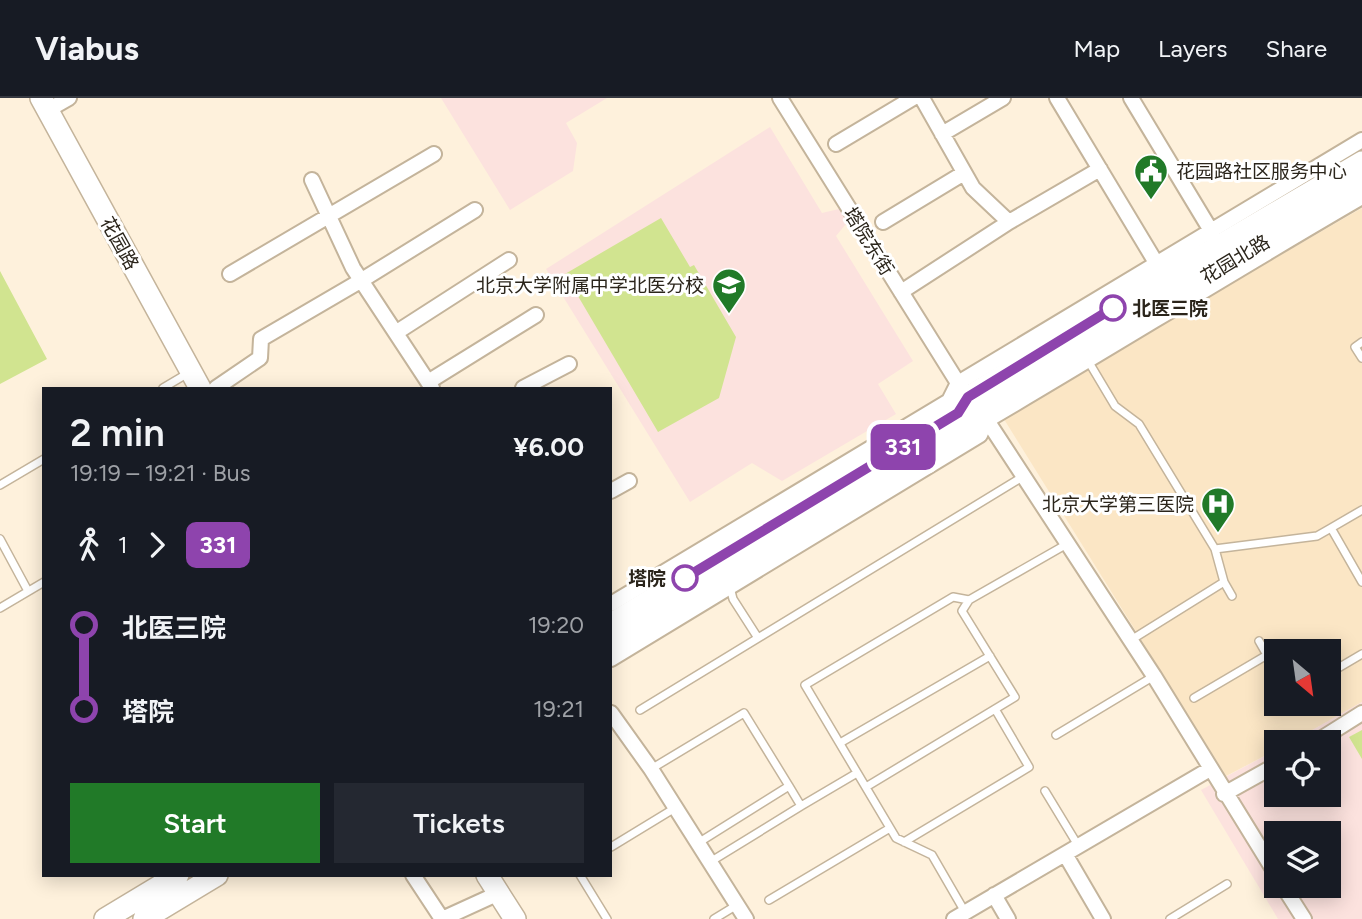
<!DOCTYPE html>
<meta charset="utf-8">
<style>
:root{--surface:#171b24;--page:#242831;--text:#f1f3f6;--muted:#9ea1a6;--line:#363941;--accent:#217a28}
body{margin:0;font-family:Figtree,"Noto Sans SC",sans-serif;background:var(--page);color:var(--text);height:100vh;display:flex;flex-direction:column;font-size:26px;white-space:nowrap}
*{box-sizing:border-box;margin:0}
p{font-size:23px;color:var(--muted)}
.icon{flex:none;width:38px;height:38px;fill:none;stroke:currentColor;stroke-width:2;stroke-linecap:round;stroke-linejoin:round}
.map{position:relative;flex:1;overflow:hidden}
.sheet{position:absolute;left:42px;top:289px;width:570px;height:490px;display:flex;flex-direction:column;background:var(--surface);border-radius:0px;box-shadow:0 4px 18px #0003}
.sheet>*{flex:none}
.badge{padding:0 14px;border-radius:10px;font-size:24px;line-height:46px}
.needle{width:46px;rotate:151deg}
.buttons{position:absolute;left:1264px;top:541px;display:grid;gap:14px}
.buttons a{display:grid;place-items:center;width:77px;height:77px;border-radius:0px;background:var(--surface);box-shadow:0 4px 18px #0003;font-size:35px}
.map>.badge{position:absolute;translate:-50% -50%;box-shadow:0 0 0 4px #fff}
.legs{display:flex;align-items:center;gap:10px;height:77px;padding:0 28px;font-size:23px}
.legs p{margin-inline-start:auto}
.summary{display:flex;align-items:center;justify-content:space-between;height:119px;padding:0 28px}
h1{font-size:38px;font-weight:600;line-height:52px}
.cta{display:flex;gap:14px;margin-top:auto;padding:14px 28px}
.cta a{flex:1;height:80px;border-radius:0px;background:var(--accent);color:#fff;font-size:28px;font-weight:600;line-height:80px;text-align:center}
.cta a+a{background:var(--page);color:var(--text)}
ul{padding:0 28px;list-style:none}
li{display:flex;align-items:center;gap:24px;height:84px;font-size:26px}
li i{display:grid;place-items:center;width:10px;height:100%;margin:0 9px;background:currentColor}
li i::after{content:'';width:18px;height:18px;margin:-9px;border:5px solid;border-radius:50%;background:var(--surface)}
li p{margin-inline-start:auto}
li:first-child i{background:linear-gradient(#0000 50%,currentColor 0)}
li:last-child i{background:linear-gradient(currentColor 50%,#0000 0)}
header{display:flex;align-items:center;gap:42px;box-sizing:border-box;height:98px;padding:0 35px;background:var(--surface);border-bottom:2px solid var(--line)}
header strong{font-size:33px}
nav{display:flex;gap:38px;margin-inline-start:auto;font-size:24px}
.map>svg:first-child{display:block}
.built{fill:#fbe6c5;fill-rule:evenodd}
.education{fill:#fce2de;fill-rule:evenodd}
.green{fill:#d1e490}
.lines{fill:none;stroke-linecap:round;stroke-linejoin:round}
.lane-casing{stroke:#c4b49b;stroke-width:10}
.street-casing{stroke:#c4b49b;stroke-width:18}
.secondary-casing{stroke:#c4b49b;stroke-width:24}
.lane{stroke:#fff;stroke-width:7}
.street{stroke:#fff;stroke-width:14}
.secondary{stroke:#fff;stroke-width:21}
.line-1-casing{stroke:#fff;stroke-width:16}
.line-1{stroke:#8e44ad;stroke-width:10}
.stop-1-dot{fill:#fff;stroke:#8e44ad;stroke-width:3.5}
.labels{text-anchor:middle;stroke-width:6;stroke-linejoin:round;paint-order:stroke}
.poi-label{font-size:19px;fill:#2b251b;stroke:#fff;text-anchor:end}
.street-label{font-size:19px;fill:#2b251b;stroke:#fff}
.stop-label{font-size:19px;font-weight:bold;fill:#2b251b;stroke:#fff;text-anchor:start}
</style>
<header>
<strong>Viabus</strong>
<nav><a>Map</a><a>Layers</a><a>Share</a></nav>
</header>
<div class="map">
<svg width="1362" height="821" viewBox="0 0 1362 821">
<rect width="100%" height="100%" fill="#fef1dc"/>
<path class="built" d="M 1362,110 L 1362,604 L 1291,644 L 1276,644 L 1276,652 L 1226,678 L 1002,318 ZM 1276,553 L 1328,553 L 1328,606 L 1276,606 Z"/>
<path class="education" d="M 441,0 L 607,0 L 566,25 L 577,45 L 573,73 L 510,112 Z
M 770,29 L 822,115 L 843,110 L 850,121 L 836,138 L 913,263 L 878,286 L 896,316 L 782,383 L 752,365 L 690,404 L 546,171 Z
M 1362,604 L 1362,821 L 1278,821 L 1201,692 L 1276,652 L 1276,696 L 1328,696 L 1328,644 L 1291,644 ZM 1276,735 L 1328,735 L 1328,788 L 1276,788 Z"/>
<path class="green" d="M 661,120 L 690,169 L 694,167 L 736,239 L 719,300 L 658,334 L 565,176 Z
M 0,173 L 47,261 L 0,286 Z
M 1362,632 L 1362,661 L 1349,639 Z"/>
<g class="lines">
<g class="lane-casing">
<path id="lane" d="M 1362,244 L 1355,249 L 1362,260
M 1087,261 L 1115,308 L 1139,326 L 1215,451 L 1224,484
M 163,290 L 190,274
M 0,387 L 44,361
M 1331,430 L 1362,412
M 0,441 L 28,493
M 1215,451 L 1317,438 L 1331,430 L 1362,484
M 730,489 L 733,501 L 758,540
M 0,510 L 44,484
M 1131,542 L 1224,484 L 1232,498
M 1259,543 L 1267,557
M 1328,576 L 1362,556
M 1194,600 L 1267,557 L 1276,571
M 640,612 L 1024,378
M 1056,637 L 1154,578
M 840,645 L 990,558
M 651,671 L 744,615 L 789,688
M 866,689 L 1015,599 L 962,513 L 969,502
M 1045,693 L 1079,749
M 801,708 L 857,675
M 904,744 L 1029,669 L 995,611
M 698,745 L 789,688 L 801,708 L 710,764
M 611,749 L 675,710
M 580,777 L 607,821
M 769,802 L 890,730
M 965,814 L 932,757 L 896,740 L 805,587 L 953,499 L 969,502 L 1067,446
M 714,821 L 737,807
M 1170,821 L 1227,786"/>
</g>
<g class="street-casing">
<path id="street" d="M 780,0 L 958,285 L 992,330 L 1154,578 L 1276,776
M 922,0 L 973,90 L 1009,124
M 1057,0 L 1161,173
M 1131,0 L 1216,141
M 48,12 L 69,0
M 942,36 L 1003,0
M 836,46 L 913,0
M 312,82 L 353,170 L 432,290
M 883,124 L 964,75
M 230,176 L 434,56
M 901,194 L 1009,124 L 1100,71
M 397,234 L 509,162
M 428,284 L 536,217
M 216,290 L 260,260 L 261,241 L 362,182 L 475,112
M 523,290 L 569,266
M 611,393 L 629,383
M 611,506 L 949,303 L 958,285 L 1362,42
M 611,561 L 980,337 L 986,323 C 1112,249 1236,172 1362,99
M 611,615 L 651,671 L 746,821
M 1316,644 L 1362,615
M 1224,696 L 1276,667
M 1065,756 L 1103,821
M 413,777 L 442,821 L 499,795
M 1283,788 L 1304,821
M 994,797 L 1008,821
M 954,821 L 1210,671"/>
</g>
<g class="secondary-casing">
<path id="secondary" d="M 41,0 L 200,290
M 611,526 L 959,315 L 968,299 L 1113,210 L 1362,64
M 611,545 L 968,330 L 978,313 L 1362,84
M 487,777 L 515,821
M 105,821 L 178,777
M 144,821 L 217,777"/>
</g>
<use href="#lane" class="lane"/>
<use href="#street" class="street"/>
<use href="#secondary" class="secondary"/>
</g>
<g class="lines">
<g class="line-1-casing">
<path id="line-1" d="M 685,480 L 958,315 L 968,299 L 1113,210"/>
</g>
<use href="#line-1" class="line-1"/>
</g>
<defs>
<g id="civic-pin" transform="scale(1.75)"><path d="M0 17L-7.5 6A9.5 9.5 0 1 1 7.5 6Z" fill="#217a28" stroke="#fff"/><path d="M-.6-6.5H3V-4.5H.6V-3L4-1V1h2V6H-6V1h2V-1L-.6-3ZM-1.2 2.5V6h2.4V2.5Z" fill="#fff"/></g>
<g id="school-pin" transform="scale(1.75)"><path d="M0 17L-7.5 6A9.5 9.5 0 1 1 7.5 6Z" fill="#217a28" stroke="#fff"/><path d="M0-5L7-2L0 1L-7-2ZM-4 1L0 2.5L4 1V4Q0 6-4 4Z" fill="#fff"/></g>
<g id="hospital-pin" transform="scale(1.75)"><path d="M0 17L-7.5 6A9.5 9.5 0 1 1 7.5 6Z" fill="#217a28" stroke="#fff"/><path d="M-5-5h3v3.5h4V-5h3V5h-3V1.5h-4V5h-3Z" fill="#fff"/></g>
</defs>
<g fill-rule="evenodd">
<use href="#civic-pin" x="1151" y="73"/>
<use href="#school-pin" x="729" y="187"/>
<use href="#hospital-pin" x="1218" y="406"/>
</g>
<g class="stop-1-dot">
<circle cx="1113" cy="210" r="12"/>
<circle cx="685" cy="480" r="12"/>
</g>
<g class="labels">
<g class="poi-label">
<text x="1176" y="80" text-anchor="start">花园路社区服务中心</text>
<text x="704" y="194">北京大学附属中学北医分校</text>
<text x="1194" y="413">北京大学第三医院</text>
</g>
<g class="street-label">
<text transform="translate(869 143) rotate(58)" y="7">塔院东街</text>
<text transform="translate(120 145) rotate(61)" y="7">花园路</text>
<text transform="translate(1235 161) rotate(-31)" y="7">花园北路</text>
</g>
<g class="stop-label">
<text x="1132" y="217">北医三院</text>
<text x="666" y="487" text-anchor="end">塔院</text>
</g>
</g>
</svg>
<div class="buttons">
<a><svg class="needle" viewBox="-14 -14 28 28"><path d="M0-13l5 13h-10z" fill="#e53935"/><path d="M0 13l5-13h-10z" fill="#9ea1a6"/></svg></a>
<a><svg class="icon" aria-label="locate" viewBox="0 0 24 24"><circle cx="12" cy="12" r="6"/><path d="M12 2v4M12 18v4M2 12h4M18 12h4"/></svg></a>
<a><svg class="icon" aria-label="layers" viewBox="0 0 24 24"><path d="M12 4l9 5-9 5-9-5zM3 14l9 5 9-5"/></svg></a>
</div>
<b class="badge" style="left:903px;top:349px;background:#8e44ad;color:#fff">331</b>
<section class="sheet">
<div class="summary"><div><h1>2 min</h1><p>19:19 – 19:21 · Bus</p></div><b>¥6.00</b></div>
<div class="legs"><svg class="icon" aria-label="walk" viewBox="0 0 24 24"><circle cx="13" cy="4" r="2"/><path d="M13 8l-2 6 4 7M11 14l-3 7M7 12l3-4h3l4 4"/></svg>1<svg class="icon" aria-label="forward" viewBox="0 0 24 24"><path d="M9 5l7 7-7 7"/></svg><b class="badge" style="background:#8e44ad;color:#fff">331</b></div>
<ul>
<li><i style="color:#8e44ad"></i><b>北医三院</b><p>19:20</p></li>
<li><i style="color:#8e44ad"></i><b>塔院</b><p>19:21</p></li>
</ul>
<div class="cta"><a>Start</a><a>Tickets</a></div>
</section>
</div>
